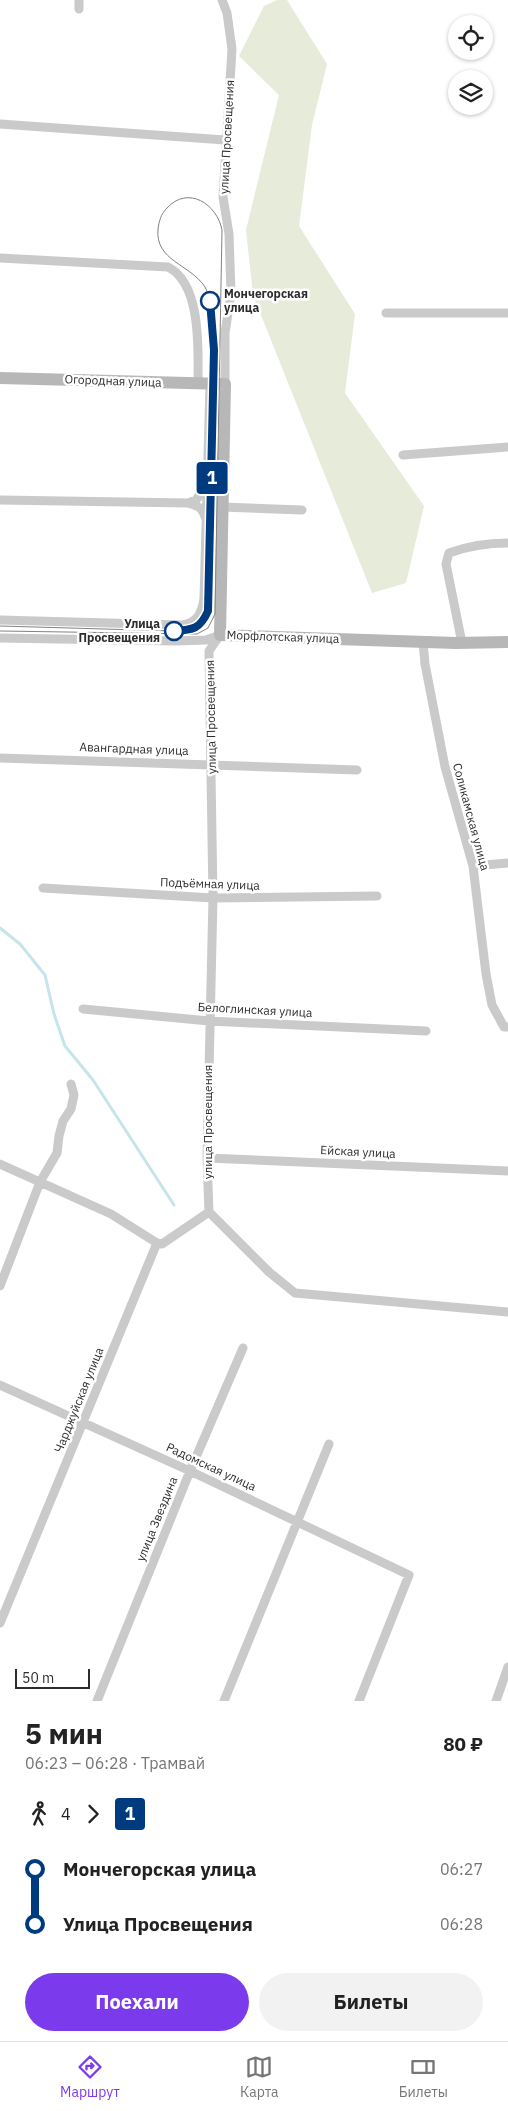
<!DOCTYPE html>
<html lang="ru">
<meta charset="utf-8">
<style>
:root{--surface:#fff;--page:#f2f2f2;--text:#222;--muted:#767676;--line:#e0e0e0;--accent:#7c3aed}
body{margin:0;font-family:"IBM Plex Sans",sans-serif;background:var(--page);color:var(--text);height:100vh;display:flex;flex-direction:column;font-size:19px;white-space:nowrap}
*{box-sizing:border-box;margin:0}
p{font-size:16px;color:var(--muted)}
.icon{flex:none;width:28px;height:28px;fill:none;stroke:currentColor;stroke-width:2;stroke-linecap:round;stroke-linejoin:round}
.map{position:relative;height:1701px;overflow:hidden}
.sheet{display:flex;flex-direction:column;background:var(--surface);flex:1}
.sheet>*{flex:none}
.badge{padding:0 10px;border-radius:4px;font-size:18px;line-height:32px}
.tools{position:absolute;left:448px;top:15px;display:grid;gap:10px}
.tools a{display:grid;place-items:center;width:45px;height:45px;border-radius:50%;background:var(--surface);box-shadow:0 1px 4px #0004;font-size:25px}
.scale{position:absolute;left:15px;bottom:12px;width:75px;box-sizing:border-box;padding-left:5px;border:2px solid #2d2d2d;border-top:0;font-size:14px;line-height:18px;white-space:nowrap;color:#2d2d2d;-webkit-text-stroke:4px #fff;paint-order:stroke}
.map>.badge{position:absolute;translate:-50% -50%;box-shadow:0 0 0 2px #fff}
.legs{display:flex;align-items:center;gap:8px;height:55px;padding:0 25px;font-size:16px}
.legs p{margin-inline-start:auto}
.head{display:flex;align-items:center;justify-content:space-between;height:85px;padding:0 25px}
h1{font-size:28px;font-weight:700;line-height:38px}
.action{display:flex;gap:10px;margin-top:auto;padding:10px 25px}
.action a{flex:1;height:58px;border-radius:30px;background:var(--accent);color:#fff;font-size:20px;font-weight:700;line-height:58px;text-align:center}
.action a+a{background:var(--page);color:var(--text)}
ul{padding:0 25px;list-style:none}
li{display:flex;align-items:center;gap:18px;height:55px;font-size:19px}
li i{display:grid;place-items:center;width:8px;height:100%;margin:0 6px;background:currentColor}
li i::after{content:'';width:12px;height:12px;margin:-6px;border:4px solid;border-radius:50%;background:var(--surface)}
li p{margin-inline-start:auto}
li:first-child i{background:linear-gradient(#0000 50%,currentColor 0)}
li:last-child i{background:linear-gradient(currentColor 50%,#0000 0)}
.tabs{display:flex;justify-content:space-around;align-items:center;height:70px;border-top:1px solid var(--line);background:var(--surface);font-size:14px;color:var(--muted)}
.tabs a{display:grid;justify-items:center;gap:2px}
.tabs .active{color:var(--accent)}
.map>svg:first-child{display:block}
.green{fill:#e6ebda}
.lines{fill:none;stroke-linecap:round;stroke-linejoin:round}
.stream{stroke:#c5e4eb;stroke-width:3}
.street{stroke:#cacaca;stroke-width:9}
.secondary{stroke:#b7b7b7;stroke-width:12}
.tram{stroke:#828282;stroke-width:1}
.line-1-casing{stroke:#fff;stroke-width:11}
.line-1{stroke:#003b80;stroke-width:8}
.stop-1-dot{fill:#fff;stroke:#003b80;stroke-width:2.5}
.labels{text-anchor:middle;stroke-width:5;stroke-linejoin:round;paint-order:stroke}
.street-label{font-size:12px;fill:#2d2d2d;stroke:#fff}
.stop-label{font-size:12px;font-weight:bold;fill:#2d2d2d;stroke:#fff;text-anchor:start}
</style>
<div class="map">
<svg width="508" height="1701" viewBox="0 0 508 1701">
<rect width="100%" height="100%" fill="#fff"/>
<path class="green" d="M 277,0 L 287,0 L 327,64 L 312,125 L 299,226 L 355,314 L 345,393 L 424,506 L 406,583 L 372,593 L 253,295 L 246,230 L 279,95 L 239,56 L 264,6 Z"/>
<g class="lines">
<path class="stream" d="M 0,928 L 20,944 L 45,975 L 54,1014 L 65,1046 L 93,1080 L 174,1205"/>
<path class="street" d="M 222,0 L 227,13 L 232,49 L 223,197 L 229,234 L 231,293 L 225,333 L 225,384
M 79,9 L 79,0
M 0,124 L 225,140
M 0,258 L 168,267 C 202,284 198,351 198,383
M 386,313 L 508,313
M 403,455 L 508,447
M 0,500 L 188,503 C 198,506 202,507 205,517
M 188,503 L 196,500 L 207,485
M 222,507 L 302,510
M 0,620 L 182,625 C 197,623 202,613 204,598 L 210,384
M 220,635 L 209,651 L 213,898 L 207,1158 L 209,1212 L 269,1272 L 295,1293 L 508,1312
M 0,638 L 175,641 L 206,640 L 220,635
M 423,642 L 425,664 L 445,767 L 473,866 L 486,974 L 492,1005 L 504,1027 L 508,1027
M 462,643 L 446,564 L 449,553 C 468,546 488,543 508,543
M 0,758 L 357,770
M 473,866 L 508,863
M 43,888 L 213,898 L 377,896
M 83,1009 L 209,1021 L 426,1031
M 207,1158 L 508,1171
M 0,1164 L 111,1214 L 157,1243
M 0,1286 L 40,1182 L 57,1153 L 59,1136 L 63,1121 L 71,1109 L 74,1095 L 71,1084
M 0,1385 L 190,1471 L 409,1575 L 359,1701
M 0,1623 L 157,1243 L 162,1244 L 209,1212
M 97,1701 L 190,1471 L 243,1348
M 224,1701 L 329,1444
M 496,1701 L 508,1667"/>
<path class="secondary" d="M 0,378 L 225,384 L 220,635 L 456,643 L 508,642"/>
<path class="tram" d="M 0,626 L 174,631 C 193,630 200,629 208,611 C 210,553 211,495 213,437 C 214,396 216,354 211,313 C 210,304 209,294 205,287 C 190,264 155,261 158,229 C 159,221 161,214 167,208 C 188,185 217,204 222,230 L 215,614 L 208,628 L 197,634 L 0,631"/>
</g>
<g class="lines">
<g class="line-1-casing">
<path id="line-1" d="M 174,631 C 193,630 200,629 208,611 L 214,350 L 210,301"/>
</g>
<use href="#line-1" class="line-1"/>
</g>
<g class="stop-1-dot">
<circle cx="210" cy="301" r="9"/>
<circle cx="174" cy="631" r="9"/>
</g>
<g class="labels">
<g class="street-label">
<text transform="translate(227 137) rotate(-87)" y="4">улица Просвещения</text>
<text transform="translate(113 381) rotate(2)" y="4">Огородная улица</text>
<text transform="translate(283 637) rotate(2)" y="4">Морфлотская улица</text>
<text transform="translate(211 717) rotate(-91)" y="4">улица Просвещения</text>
<text transform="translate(134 749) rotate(2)" y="4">Авангардная улица</text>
<text transform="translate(471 817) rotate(75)" y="4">Соликамская улица</text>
<text transform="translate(210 884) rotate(2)" y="4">Подъёмная улица</text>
<text transform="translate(255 1010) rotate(3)" y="4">Белоглинская улица</text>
<text transform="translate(208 1122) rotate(-90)" y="4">улица Просвещения</text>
<text transform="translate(358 1152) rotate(3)" y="4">Ейская улица</text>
<text transform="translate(79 1400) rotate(-68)" y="4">Чарджуйская улица</text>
<text transform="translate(211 1467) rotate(25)" y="4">Радомская улица</text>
<text transform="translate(157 1519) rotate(-68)" y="4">улица Звездина</text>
</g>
<g class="stop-label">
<text x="224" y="298">Мончегорская<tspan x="224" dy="14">улица</tspan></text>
<text x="160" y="628" text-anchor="end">Улица<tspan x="160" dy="14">Просвещения</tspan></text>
</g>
</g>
</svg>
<div class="tools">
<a><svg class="icon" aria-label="locate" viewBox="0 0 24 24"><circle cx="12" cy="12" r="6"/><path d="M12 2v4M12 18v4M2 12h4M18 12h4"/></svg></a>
<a><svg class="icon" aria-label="layers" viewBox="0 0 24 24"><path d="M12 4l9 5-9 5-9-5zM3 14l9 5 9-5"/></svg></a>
</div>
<div class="scale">50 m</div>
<b class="badge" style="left:212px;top:478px;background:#003b80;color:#fff">1</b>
</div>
<section class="sheet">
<div class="head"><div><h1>5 мин</h1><p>06:23 – 06:28 · Трамвай</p></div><b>80 ₽</b></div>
<div class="legs"><svg class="icon" aria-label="walk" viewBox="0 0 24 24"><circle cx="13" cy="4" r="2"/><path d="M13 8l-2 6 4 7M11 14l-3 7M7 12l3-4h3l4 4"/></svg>4<svg class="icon" aria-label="forward" viewBox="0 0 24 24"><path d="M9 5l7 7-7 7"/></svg><b class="badge" style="background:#003b80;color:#fff">1</b></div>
<ul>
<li><i style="color:#003b80"></i><b>Мончегорская улица</b><p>06:27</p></li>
<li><i style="color:#003b80"></i><b>Улица Просвещения</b><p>06:28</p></li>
</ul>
<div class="action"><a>Поехали</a><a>Билеты</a></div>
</section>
<nav class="tabs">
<a class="active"><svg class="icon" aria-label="directions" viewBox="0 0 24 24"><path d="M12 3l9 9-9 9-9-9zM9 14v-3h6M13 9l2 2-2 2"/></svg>Маршрут</a>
<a><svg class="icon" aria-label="map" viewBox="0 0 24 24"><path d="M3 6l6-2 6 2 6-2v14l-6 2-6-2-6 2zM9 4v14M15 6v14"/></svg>Карта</a>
<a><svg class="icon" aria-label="tickets" viewBox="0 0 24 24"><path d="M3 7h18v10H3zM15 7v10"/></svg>Билеты</a>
</nav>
